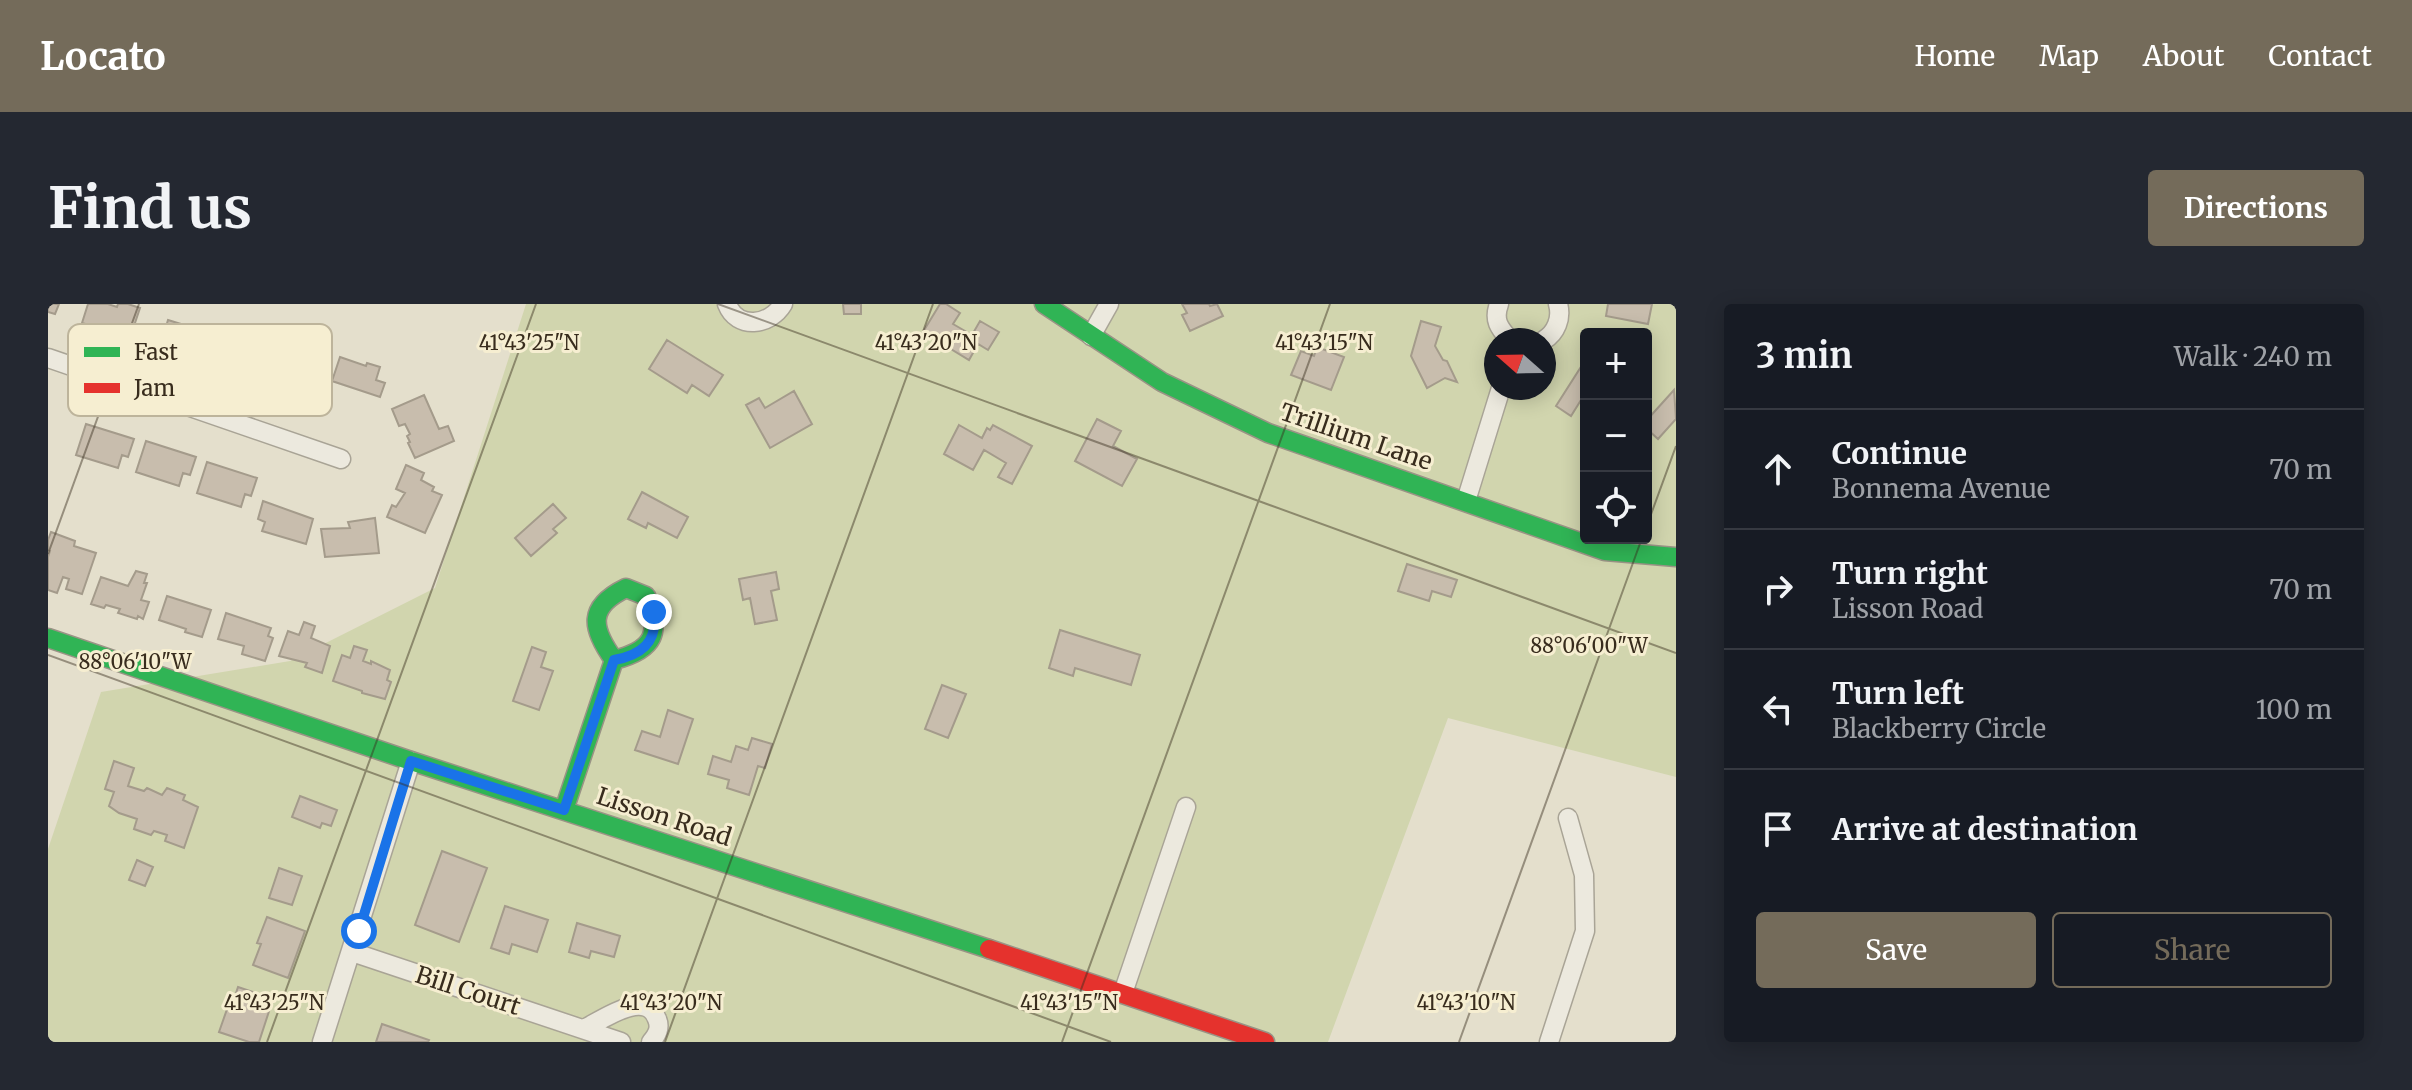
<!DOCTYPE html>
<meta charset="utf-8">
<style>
:root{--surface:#171b24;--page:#242831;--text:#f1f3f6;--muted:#9ea1a6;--line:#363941;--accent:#746b5a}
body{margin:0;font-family:Merriweather,serif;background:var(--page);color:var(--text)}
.controls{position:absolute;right:24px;top:24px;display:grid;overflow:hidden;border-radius:8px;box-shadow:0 4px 20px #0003}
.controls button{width:72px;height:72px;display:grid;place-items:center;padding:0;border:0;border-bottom:2px solid var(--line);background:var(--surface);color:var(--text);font:40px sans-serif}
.compass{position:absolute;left:1436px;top:24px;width:72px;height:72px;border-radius:50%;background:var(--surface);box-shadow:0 4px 20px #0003;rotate:290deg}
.stop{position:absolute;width:24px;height:24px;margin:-18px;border:6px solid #1a73e8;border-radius:50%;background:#fff}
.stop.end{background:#1a73e8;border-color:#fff;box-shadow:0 2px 8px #0008}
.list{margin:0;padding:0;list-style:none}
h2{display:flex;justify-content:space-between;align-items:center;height:104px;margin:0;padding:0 32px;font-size:34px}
h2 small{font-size:26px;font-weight:400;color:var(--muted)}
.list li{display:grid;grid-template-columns:52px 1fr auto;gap:24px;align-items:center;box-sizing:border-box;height:120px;padding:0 32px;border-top:2px solid var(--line)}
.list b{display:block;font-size:30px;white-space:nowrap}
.list p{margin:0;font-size:26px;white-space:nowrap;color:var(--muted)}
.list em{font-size:26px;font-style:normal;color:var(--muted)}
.actions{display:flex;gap:16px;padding:24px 32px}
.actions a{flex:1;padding:18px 0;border:2px solid var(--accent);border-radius:8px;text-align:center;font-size:28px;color:var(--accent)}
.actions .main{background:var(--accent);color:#fff}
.icon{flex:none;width:44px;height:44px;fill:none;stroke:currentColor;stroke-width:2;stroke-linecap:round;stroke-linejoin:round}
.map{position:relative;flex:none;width:1628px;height:738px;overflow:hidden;border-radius:8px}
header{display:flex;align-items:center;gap:48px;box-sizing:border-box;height:112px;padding:0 40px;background:var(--accent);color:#fff}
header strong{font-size:38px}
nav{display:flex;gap:44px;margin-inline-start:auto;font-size:28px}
.intro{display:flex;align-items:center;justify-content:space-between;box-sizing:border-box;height:192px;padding:0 48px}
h1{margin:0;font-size:56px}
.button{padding:20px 36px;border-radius:8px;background:var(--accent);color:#fff;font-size:28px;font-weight:700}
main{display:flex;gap:48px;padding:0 48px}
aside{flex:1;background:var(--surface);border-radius:8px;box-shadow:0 4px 20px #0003}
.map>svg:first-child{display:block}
.green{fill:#d1d5ae;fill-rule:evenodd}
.building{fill:#c8bdad;stroke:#a49b8b;stroke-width:2}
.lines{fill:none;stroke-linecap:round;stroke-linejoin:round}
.street-casing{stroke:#a9a496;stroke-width:21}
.fast-casing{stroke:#999385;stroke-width:21}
.jam-casing{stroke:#999385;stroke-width:21}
.street{stroke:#ece9de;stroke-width:18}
.fast{stroke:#30b455;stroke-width:18}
.jam{stroke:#e5322d;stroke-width:18}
.route{stroke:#1a73e8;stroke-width:10}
.ticks{fill:none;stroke:#382c1d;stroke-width:2;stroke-opacity:0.45}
.labels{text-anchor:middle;stroke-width:6;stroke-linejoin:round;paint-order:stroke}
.street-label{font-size:24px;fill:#382c1d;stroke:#f6eed1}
.key{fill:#f6eed1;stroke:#bdb49b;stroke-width:2}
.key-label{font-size:22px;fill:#382c1d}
.ticks-label{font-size:20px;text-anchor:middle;fill:#382c1d;stroke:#f6eed1;stroke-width:6;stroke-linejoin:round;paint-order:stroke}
</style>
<header>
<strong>Locato</strong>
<nav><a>Home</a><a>Map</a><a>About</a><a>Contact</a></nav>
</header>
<div class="intro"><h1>Find us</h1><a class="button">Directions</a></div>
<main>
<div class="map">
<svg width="1628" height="738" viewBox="0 0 1628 738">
<rect width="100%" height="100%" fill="#e4dfcc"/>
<path class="green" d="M478,0H1628V473L1400,414L1280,738H0V545L53,388L242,357L387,284ZM1538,30H1598V234H1538ZM1448,36H1496V84H1448Z"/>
<path class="building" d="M0,0H11L7,10L0,8Z
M40,0H60L69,3L70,0H80L92,4L82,34L34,19Z
M795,0H813V10H796Z
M892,0H898L912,9L905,20L924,31L932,17L951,28L940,46L930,40L921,56L875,28Z
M1134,0H1161L1162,2L1169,0L1175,12L1142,27L1134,11L1139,9Z
M1560,0H1604L1600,20L1558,12Z
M120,16L149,25L140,50L132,47L131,52L97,40L103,21L117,26Z
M1373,17L1393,23L1387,42L1395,56L1399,57L1409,78L1397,74L1379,84L1363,52Z
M619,36L675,71L661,92L644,81L639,89L601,65Z
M1269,43L1296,53L1283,86L1243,71L1253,47L1266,52Z
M292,53L318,62L319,59L332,63L328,76L337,79L332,93L284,77Z
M1538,55V88L1523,112L1508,102Z
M1626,86L1628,115L1610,135L1598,124V117Z
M746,87L764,120L722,144L698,101L711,94L717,104Z
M376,91L391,125L400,122L406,137L367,154L360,139L362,138L359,132L362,130L357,120L351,122L344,105Z
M1049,115L1073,127L1065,142L1089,155L1074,182L1027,157Z
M38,120L86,135L80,153L74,151L70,164L28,151Z
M911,121L934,134L939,124L942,126L945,121L984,142L964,180L950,173L958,159L936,146L925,166L896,150Z
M98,137L148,153L142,171L135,169L131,182L88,168Z
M159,158L209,174L203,192L197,190L193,203L149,189Z
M358,161L376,169L373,176L386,183L384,187L394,191L377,229L339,213L344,201L348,203L357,189L348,185Z
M594,188L640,213L629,234L600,219L598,224L580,215Z
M215,197L265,215L258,240L214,227L217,218L210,215Z
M505,200L518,214L505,225L509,229L483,252L467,234Z
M327,214L331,249L277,253L273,225L302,224L300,218Z
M3,228L27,237L26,242L48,249L34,290L18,285L21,275L15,273L9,289L0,286V253L2,247L0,246V236Z
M1359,260L1409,276L1403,293L1384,287L1381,297L1350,287Z
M88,267L99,270L96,279H99L93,296L101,298L95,315L90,312L89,315L70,309L72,305L58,301L56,304L43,300L53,273L80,282Z
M728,268L731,285L723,287L729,316L707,320L702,294L695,296L691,275Z
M119,292L163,306L154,333L137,328L138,325L111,316Z
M178,309L223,324L220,332L225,334L217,357L194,350L196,342L170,335Z
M256,318L267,322L263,334L282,342L274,369L257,363L259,359L231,352L240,327L251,331Z
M1012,326L1092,351L1083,381L1027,364L1025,372L1001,364Z
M306,342L319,346L315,357L323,360V357L342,366L339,376L343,378L337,395L314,389V387L285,377L294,351L302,354Z
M484,343L498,348L493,363L505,367L491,406L465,397Z
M894,381L918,390L900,434L877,425Z
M620,406L645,415L630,460L587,446L594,427L612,433Z
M704,434L724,440L717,464L710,462L701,491L679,484L681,476L660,470L665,452L683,458L688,442L700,446Z
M66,457L86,464L80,482L96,487L99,484L114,491L119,484L137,491L135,496L150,503L136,544L117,537L119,531L106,527L103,531L86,525L89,515L71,509L61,502L66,488L57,485Z
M252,492L289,506L283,522L274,519L272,524L244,513Z
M394,547L439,564L411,638L367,621Z
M89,556L105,563L97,582L81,576Z
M231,564L254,572L244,601L221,594Z
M457,602L500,616L489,648L464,640L461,650L443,644Z
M219,613L257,627L240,674L205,661L213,640L209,639Z
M529,619L572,632L566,653L543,647L541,654L521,648Z
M190,683L225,695L211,738H201L171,728L184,691L187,692Z
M334,720L381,736L380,738H328Z"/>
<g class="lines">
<g class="street-casing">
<path id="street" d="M679,0C689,26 722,22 735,0
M1451,0C1445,16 1451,24 1462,36
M1043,32L1061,0
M1496,36C1508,29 1514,14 1510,0
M0,54L293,155
M1418,197L1453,84
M304,648L573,738
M1075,689L1138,503
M536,725C554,716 598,684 609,715C613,724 609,731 603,738
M274,738L363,457
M1501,738L1537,627L1536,571L1520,514"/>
</g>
<g class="fast-casing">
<path id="fast" d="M996,0L1114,78L1220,129L1557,247L1628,253
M0,334L363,457L941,645
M516,506L566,356C543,324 539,303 578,284L598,292C614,329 606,346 566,356"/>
</g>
<g class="jam-casing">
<path id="jam" d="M941,645L1217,738"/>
</g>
<use href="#street" class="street"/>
<use href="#fast" class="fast"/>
<use href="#jam" class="jam"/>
</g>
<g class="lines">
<path class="route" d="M311,627L363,457L516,506L566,356C594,351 610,338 606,308"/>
</g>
<path class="ticks" d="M670,0L1628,349M1598,224L1628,142M0,250L91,0M0,351L1063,738M219,738L488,0M617,738L885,0M1014,738L1282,0M1411,738L1594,234"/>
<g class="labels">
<g class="street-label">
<text transform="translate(1308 133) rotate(19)" y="8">Trillium Lane</text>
<text transform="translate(616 513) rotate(18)" y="8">Lisson Road</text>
<text transform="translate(420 687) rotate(18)" y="8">Bill Court</text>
</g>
</g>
<rect x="20" y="20" width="264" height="92" rx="12" class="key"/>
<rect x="36" y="43" width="36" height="10" fill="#30b455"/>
<rect x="36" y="79" width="36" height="10" fill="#e5322d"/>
<g class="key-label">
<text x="86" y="56">Fast</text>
<text x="86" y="92">Jam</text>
</g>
<g class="ticks-label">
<text x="481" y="46">41°43'25"N</text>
<text x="878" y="46">41°43'20"N</text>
<text x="1276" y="46">41°43'15"N</text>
<text x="1541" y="349">88°06'00"W</text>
<text x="87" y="365">88°06'10"W</text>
<text x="226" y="706">41°43'25"N</text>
<text x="623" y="706">41°43'20"N</text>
<text x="1021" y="706">41°43'15"N</text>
<text x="1418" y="706">41°43'10"N</text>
</g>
</svg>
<div class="controls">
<button>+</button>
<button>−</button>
<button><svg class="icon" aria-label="locate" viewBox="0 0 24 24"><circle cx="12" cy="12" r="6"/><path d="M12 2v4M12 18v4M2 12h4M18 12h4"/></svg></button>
</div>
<svg class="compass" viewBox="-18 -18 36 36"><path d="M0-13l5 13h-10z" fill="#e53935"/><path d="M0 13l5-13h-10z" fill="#9ea1a6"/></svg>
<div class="stop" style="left:311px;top:627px"></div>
<div class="stop end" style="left:606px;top:308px"></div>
</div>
<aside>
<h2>3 min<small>Walk · 240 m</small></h2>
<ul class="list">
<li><svg class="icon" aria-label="ahead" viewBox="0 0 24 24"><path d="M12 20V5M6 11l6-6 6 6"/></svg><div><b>Continue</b><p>Bonnema Avenue</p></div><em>70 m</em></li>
<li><svg class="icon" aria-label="right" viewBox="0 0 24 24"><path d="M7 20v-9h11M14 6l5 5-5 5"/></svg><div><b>Turn right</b><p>Lisson Road</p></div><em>70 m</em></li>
<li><svg class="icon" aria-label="left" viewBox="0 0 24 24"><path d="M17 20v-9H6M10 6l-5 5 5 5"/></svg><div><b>Turn left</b><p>Blackberry Circle</p></div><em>100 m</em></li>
<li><svg class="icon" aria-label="arrive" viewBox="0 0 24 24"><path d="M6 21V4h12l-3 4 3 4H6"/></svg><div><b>Arrive at destination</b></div></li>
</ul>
<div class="actions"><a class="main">Save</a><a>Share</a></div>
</aside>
</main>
